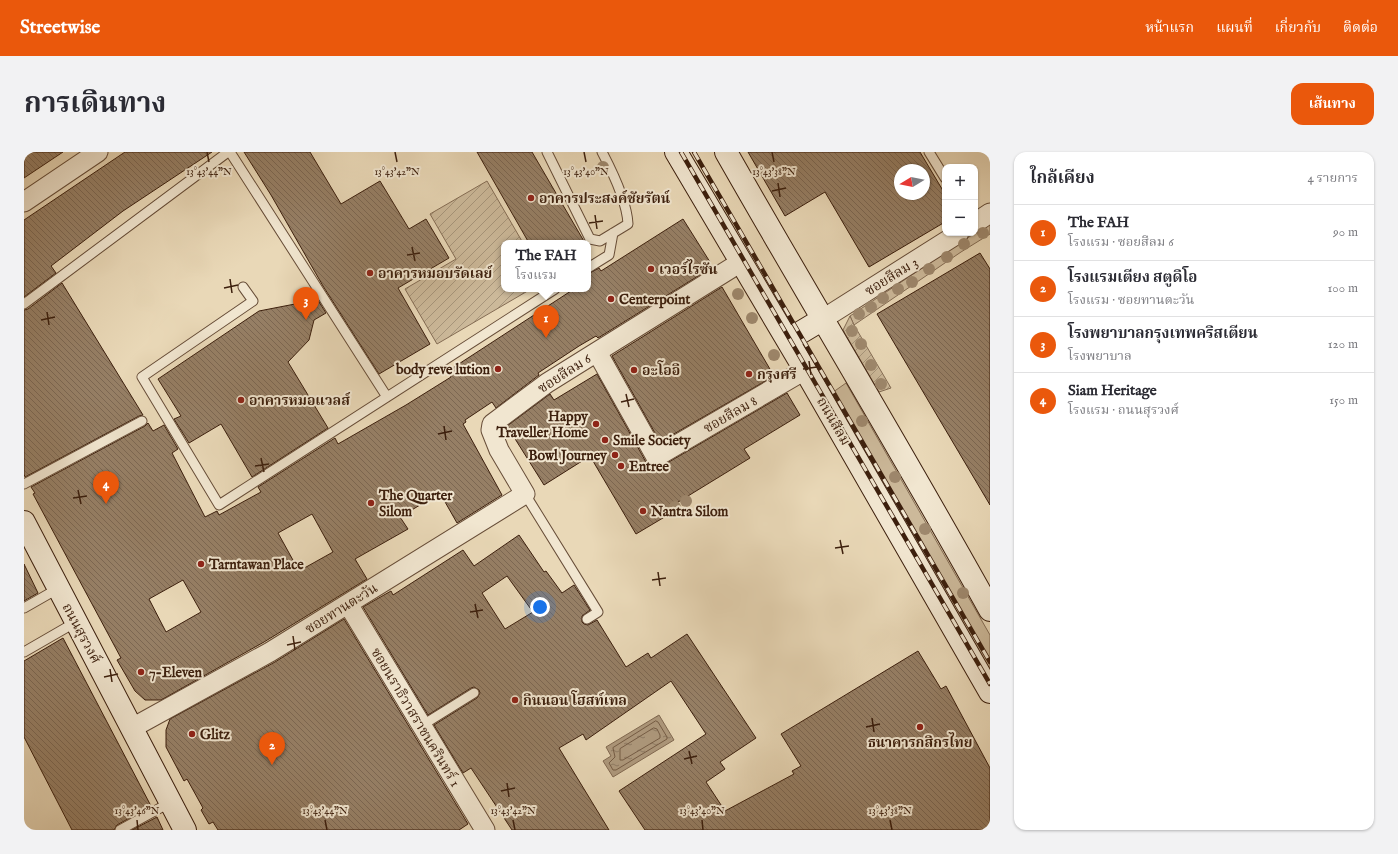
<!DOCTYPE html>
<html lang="th">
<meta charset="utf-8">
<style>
:root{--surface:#fff;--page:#f2f2f3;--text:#2b2b33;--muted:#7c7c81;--line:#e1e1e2;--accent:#ea580c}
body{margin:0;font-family:"IM FELL English","Noto Serif Thai",serif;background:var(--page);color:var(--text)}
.controls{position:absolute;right:12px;top:12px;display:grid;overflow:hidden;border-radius:8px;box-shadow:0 1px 3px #0004}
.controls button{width:36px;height:36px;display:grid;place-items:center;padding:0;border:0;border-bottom:1px solid var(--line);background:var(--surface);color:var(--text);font:20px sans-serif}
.compass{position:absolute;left:870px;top:12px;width:36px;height:36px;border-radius:50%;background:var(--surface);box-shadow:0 1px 3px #0004;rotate:260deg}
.you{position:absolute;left:516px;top:455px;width:14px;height:14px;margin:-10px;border:3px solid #fff;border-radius:50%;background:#1a73e8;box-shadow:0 0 0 6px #1a73e833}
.badge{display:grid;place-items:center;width:26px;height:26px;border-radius:50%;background:var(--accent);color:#fff;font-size:13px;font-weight:700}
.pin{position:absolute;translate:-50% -33px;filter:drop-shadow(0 1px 2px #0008)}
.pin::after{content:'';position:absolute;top:21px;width:14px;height:12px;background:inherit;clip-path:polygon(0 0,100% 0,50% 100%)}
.popup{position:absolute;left:477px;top:88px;width:90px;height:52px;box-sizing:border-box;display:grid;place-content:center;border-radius:8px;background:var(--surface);filter:drop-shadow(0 1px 3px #0005);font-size:13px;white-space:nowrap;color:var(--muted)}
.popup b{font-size:15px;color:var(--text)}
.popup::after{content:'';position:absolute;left:50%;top:100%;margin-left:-8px;border:8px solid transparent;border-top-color:var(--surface)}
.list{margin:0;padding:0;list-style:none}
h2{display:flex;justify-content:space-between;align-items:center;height:52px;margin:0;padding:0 16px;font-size:17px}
h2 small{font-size:13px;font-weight:400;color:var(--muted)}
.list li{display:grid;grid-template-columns:26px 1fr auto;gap:12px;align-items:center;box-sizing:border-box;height:56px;padding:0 16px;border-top:1px solid var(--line)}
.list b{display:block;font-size:15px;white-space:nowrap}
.list p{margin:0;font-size:13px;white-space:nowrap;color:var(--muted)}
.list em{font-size:13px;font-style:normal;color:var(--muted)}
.map{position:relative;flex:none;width:966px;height:678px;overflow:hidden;border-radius:12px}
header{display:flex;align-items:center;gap:24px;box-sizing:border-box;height:56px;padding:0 20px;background:var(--accent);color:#fff}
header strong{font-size:19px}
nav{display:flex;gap:22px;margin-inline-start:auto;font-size:14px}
.intro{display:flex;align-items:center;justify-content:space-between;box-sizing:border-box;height:96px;padding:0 24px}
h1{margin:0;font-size:28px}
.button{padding:10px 18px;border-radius:12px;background:var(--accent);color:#fff;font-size:14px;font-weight:700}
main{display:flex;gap:24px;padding:0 24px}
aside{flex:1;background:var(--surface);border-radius:12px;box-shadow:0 1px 3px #0004}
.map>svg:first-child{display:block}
.grass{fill:#ccb99a;stroke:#846c54}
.garden{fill:url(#garden-furrows);stroke:#846c54}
.water{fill:url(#water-ripples);stroke:#806850}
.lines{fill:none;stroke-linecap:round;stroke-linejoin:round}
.shore{stroke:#755c45;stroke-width:1}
.building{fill:url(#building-back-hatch);stroke:#3c1f0d;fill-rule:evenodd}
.service-casing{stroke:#674d38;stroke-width:11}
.minor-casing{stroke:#674d38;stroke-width:21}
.secondary-casing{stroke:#3c1f0d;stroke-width:24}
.service{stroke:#f1e6d0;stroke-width:9}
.minor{stroke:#f1e6d0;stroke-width:19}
.secondary{stroke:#f1e6d0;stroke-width:22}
.rail-casing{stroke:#3c1f0d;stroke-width:4.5}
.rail{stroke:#f1e6d0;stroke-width:3;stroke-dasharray:9;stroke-linecap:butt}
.tree{fill:#9e886d}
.ticks{fill:none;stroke:#3c1f0d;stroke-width:1.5}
.poi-dot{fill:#8f2418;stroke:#f1e6d0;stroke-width:1.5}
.labels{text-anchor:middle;stroke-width:4;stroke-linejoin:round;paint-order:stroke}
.poi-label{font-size:14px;font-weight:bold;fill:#3c1f0d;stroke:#f1e6d0;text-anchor:start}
.street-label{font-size:14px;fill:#3c1f0d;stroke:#f1e6d0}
.ticks-label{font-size:10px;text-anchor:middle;fill:#3c1f0d;stroke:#f1e6d0;stroke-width:4;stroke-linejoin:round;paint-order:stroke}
</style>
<header>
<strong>Streetwise</strong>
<nav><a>หน้าแรก</a><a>แผนที่</a><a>เกี่ยวกับ</a><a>ติดต่อ</a></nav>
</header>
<div class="intro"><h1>การเดินทาง</h1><a class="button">เส้นทาง</a></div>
<main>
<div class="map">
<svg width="966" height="678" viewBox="0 0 966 678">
<defs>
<pattern id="garden-furrows" width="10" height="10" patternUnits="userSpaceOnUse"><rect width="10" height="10" fill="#ccb99a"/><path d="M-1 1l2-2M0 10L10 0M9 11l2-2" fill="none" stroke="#a7967c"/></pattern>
<pattern id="water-ripples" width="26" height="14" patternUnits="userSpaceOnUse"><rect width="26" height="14" fill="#ae997d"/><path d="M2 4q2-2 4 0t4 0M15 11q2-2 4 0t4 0" fill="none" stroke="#8f7c65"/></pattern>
<pattern id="building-back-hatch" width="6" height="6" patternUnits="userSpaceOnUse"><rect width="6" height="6" fill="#967f65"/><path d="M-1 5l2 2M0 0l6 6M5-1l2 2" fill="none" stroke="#7c6752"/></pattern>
</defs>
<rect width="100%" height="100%" fill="#e9d8b7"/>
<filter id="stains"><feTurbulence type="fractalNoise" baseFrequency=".005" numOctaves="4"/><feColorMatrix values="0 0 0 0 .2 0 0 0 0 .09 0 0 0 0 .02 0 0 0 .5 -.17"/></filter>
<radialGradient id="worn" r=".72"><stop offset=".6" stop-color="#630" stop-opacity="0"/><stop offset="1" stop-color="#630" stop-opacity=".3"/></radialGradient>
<path class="grass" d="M966,71V82L937,100L830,173L826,164Z
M822,231L966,483V526L805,243Z"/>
<path class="garden" d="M463,29L499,91H480V137H507L413,192L381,137L432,107L406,62Z
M826,164L830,173L867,236L855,240L819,178Z"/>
<path class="water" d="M635,563L650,588L589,625L579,609L587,604L582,595Z"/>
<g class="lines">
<path class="shore" d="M632,569L634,570L643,585V587L592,618H589L585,611L591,605L589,596Z
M630,576L633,577L636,583V586L599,608H596V597Z"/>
</g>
<path class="building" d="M0,0H39L0,26Z
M101,0H188L99,59L27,114L32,121L0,145V68Z
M220,0H286L317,52L356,29L385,77L402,67L425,106L374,136L406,192L355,222L299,134L247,43Z
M453,0H508L561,91H505Z
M724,0H896L921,42V70L845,115L801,40L761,64ZM876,18H900V42H876Z
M659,67L686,110L684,111L687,116L574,186L572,184L555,194L514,221L515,223L472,256L468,250L441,268L442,270L439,272L478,343L433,371L416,341L376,365L384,377L331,407L343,427L240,490L137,548H121L111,539L93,508L97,506L9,342L11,341L7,335L121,274L124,271L129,279L140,273L154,297L148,301L181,365L193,359L195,363L237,340L234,335L311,286L314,292L382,253L427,225L424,219L550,137H564V122L575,116L577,119ZM288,362L309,400L275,419L254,381ZM159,428L177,460L142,480L125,447Z
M956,101L966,117V353L853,162Z
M38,131L119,263L115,264L1,325L0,322V158L4,157Z
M698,135L750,224L636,290L588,204Z
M290,142L302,161L290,168L285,188L264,210L304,276L228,325L197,272L165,291L150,267L157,264L134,227L235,159L271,152L282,148Z
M573,222L622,310L626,314L632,316L638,314L763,241L776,263L720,297L726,306L646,355L649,360L612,382L566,304L520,333L483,274L526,242L530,248Z
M495,383L520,420L522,419L538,441L550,433L566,458L558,464V470L560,472L564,473L573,468L602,515L624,501L627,506L663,482L732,586L696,610L701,617L682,630L701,659L770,622L768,619L777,614L757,582L894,499L917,537L922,534L966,616V678H621L595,639L682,582L647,529L562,588L559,582L535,596L585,678H488L447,616L439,621L410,573L453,546L456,541L455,538L450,535L447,536L404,563L339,455L367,439L369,443L439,398L450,414ZM483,424L509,460L481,477L458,441Z
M0,412L14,441L0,449Z
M320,467L444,672L435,678H194L189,670L185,672L177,658L179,656L163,627L160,629L142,595V578L146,567L251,510Z
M39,486L127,654L93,673L90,678H48L0,585V509Z
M133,665L139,678H108Z"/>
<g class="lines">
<g class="service-casing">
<path id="service" d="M206,0L363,245
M523,0L566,87L576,89L604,72C603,50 588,19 578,0
M905,0L921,26
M564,116L585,103L589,81
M219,135L229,149L118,225L195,353L531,137
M0,152L204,0
M0,332L118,269
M501,342L574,460L563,467
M0,456L35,436
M0,500L52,470
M397,574L450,541
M96,678L147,650"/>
</g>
<g class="minor-casing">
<path id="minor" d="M0,50L74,0
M951,71L966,61
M799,167L935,81
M573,200L632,305L781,218
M324,452L461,678
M108,576L246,500L501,342L475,298L467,278L468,272L523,231L717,110"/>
</g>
<g class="secondary-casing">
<path id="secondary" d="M652,0L781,218L966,540
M702,0C789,153 881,304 966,458
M764,188L799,167
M0,370L161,678"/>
</g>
<use href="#service" class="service"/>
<use href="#minor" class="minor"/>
<use href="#secondary" class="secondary"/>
<g class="rail-casing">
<path id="rail" d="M657,0L966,532
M670,0L966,510"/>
</g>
<use href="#rail" class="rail"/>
</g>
<g class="tree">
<circle cx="579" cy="15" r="6"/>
<circle cx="959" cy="81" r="6"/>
<circle cx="940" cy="92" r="6"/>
<circle cx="923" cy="105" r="6"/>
<circle cx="905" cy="117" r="6"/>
<circle cx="888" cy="130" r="6"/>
<circle cx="874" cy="137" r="6"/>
<circle cx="714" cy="142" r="6"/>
<circle cx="859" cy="146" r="6"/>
<circle cx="847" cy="155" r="6"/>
<circle cx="835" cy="162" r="6"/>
<circle cx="728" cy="166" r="6"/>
<circle cx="828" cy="179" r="6"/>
<circle cx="837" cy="192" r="6"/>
<circle cx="750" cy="203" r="6"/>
<circle cx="847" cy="213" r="6"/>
<circle cx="857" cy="232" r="6"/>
<circle cx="838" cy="269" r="6"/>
<circle cx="871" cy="325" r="6"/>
<circle cx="662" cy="349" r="6"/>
<circle cx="651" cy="355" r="6"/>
<circle cx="901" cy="377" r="6"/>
<circle cx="939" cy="441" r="6"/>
</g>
<path class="ticks" d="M183,0L185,10M371,0L373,10M560,0L562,10M748,0L750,10M754,31L756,45M748,39L762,36M571,63L573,77M565,71L579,69M388,95L391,109M383,103L396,101M206,127L208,141M200,136L214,133M23,160L25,173M17,168L31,165M785,209L787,223M779,217L793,215M602,242L605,255M597,250L610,247M420,274L422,288M414,282L428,279M237,306L240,320M231,314L245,312M54,338L57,352M49,346L63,344M816,388L819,402M811,396L825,394M634,420L636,434M628,428L642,426M451,452L454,466M446,460L459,458M269,484L271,498M263,493L277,490M86,517L88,530M80,525L94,522M848,566L850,580M842,575L856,572M665,599L668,612M660,607L673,604M483,631L485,645M477,639L491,636M113,668L114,678M301,668L303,678M489,668L491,678M678,668L679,678M866,668L868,678"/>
<g class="poi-dot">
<circle cx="507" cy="46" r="4"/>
<circle cx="627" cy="117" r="4"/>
<circle cx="346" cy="121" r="4"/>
<circle cx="587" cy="147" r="4"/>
<circle cx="474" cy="217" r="4"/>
<circle cx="610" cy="218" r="4"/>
<circle cx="725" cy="222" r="4"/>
<circle cx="217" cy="248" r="4"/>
<circle cx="572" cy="272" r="4"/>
<circle cx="581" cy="288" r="4"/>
<circle cx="591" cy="303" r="4"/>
<circle cx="597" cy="314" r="4"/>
<circle cx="347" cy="351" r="4"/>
<circle cx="619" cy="359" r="4"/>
<circle cx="177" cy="412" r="4"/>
<circle cx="117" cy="520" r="4"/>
<circle cx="491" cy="548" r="4"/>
<circle cx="896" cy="575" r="4"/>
<circle cx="168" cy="582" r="4"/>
</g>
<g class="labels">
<g class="poi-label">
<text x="515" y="51">อาคารประสงค์ชัยรัตน์</text>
<text x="635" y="122">เวอร์ไรซัน</text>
<text x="354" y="126">อาคารหมอบรัดเลย์</text>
<text x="595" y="152">Centerpoint</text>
<text x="466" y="222" text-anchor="end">body reve lution</text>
<text x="618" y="223">อะโออิ</text>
<text x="733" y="227">กรุงศรี</text>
<text x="225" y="253">อาคารหมอแวลส์</text>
<text x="564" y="269" text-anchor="end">Happy<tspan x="564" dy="16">Traveller Home</tspan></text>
<text x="589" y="293">Smile Society</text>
<text x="583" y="308" text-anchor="end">Bowl Journey</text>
<text x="605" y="319">Entree</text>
<text x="355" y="348">The Quarter<tspan x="355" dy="16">Silom</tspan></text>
<text x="627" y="364">Nantra Silom</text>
<text x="185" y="417">Tarntawan Place</text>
<text x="125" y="525">7-Eleven</text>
<text x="499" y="553">กินนอน โฮสท์เทล</text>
<text x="176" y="587">Glitz</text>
<text x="896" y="595" text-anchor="middle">ธนาคารกสิกรไทย</text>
</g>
<g class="street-label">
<text transform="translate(867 124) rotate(-32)" y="5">ซอยสีลม 3</text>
<text transform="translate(540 221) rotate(-33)" y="5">ซอยสีลม 6</text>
<text transform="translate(706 262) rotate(-30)" y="5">ซอยสีลม 8</text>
<text transform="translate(810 269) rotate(60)" y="5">ถนนสีลม</text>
<text transform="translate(317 456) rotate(-32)" y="5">ซอยทานตะวัน</text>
<text transform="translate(58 481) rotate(62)" y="5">ถนนสุรวงศ์</text>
<text transform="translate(392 565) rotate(59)" y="5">ซอยนราธิวาสราชนครินทร์ 1</text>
</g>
</g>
<g class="ticks-label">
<text x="185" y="23">13°43'44"N</text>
<text x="373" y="23">13°43'42"N</text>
<text x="562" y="23">13°43'40"N</text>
<text x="750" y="23">13°43'38"N</text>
<text x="113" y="662">13°43'46"N</text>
<text x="301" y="662">13°43'44"N</text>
<text x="489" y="662">13°43'42"N</text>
<text x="678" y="662">13°43'40"N</text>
<text x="866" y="662">13°43'38"N</text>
</g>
<rect width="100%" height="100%" filter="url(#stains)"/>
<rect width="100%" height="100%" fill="url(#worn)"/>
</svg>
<div class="controls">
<button>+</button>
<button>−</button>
</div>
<svg class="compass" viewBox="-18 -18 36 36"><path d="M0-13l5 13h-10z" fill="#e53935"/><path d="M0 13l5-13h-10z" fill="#7c7c81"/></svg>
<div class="you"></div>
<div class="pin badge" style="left:522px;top:186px">1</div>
<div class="popup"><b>The FAH</b>โรงแรม</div>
<div class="pin badge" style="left:248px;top:613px">2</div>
<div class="pin badge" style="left:282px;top:168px">3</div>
<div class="pin badge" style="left:82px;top:352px">4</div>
</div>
<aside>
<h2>ใกล้เคียง<small>4 รายการ</small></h2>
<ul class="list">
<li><span class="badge">1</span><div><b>The FAH</b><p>โรงแรม · ซอยสีลม 6</p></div><em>90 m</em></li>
<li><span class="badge">2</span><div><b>โรงแรมเตียง สตูดิโอ</b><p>โรงแรม · ซอยทานตะวัน</p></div><em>100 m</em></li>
<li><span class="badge">3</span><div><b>โรงพยาบาลกรุงเทพคริสเตียน</b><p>โรงพยาบาล</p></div><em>120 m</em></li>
<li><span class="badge">4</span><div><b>Siam Heritage</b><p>โรงแรม · ถนนสุรวงศ์</p></div><em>150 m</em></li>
</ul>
</aside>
</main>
